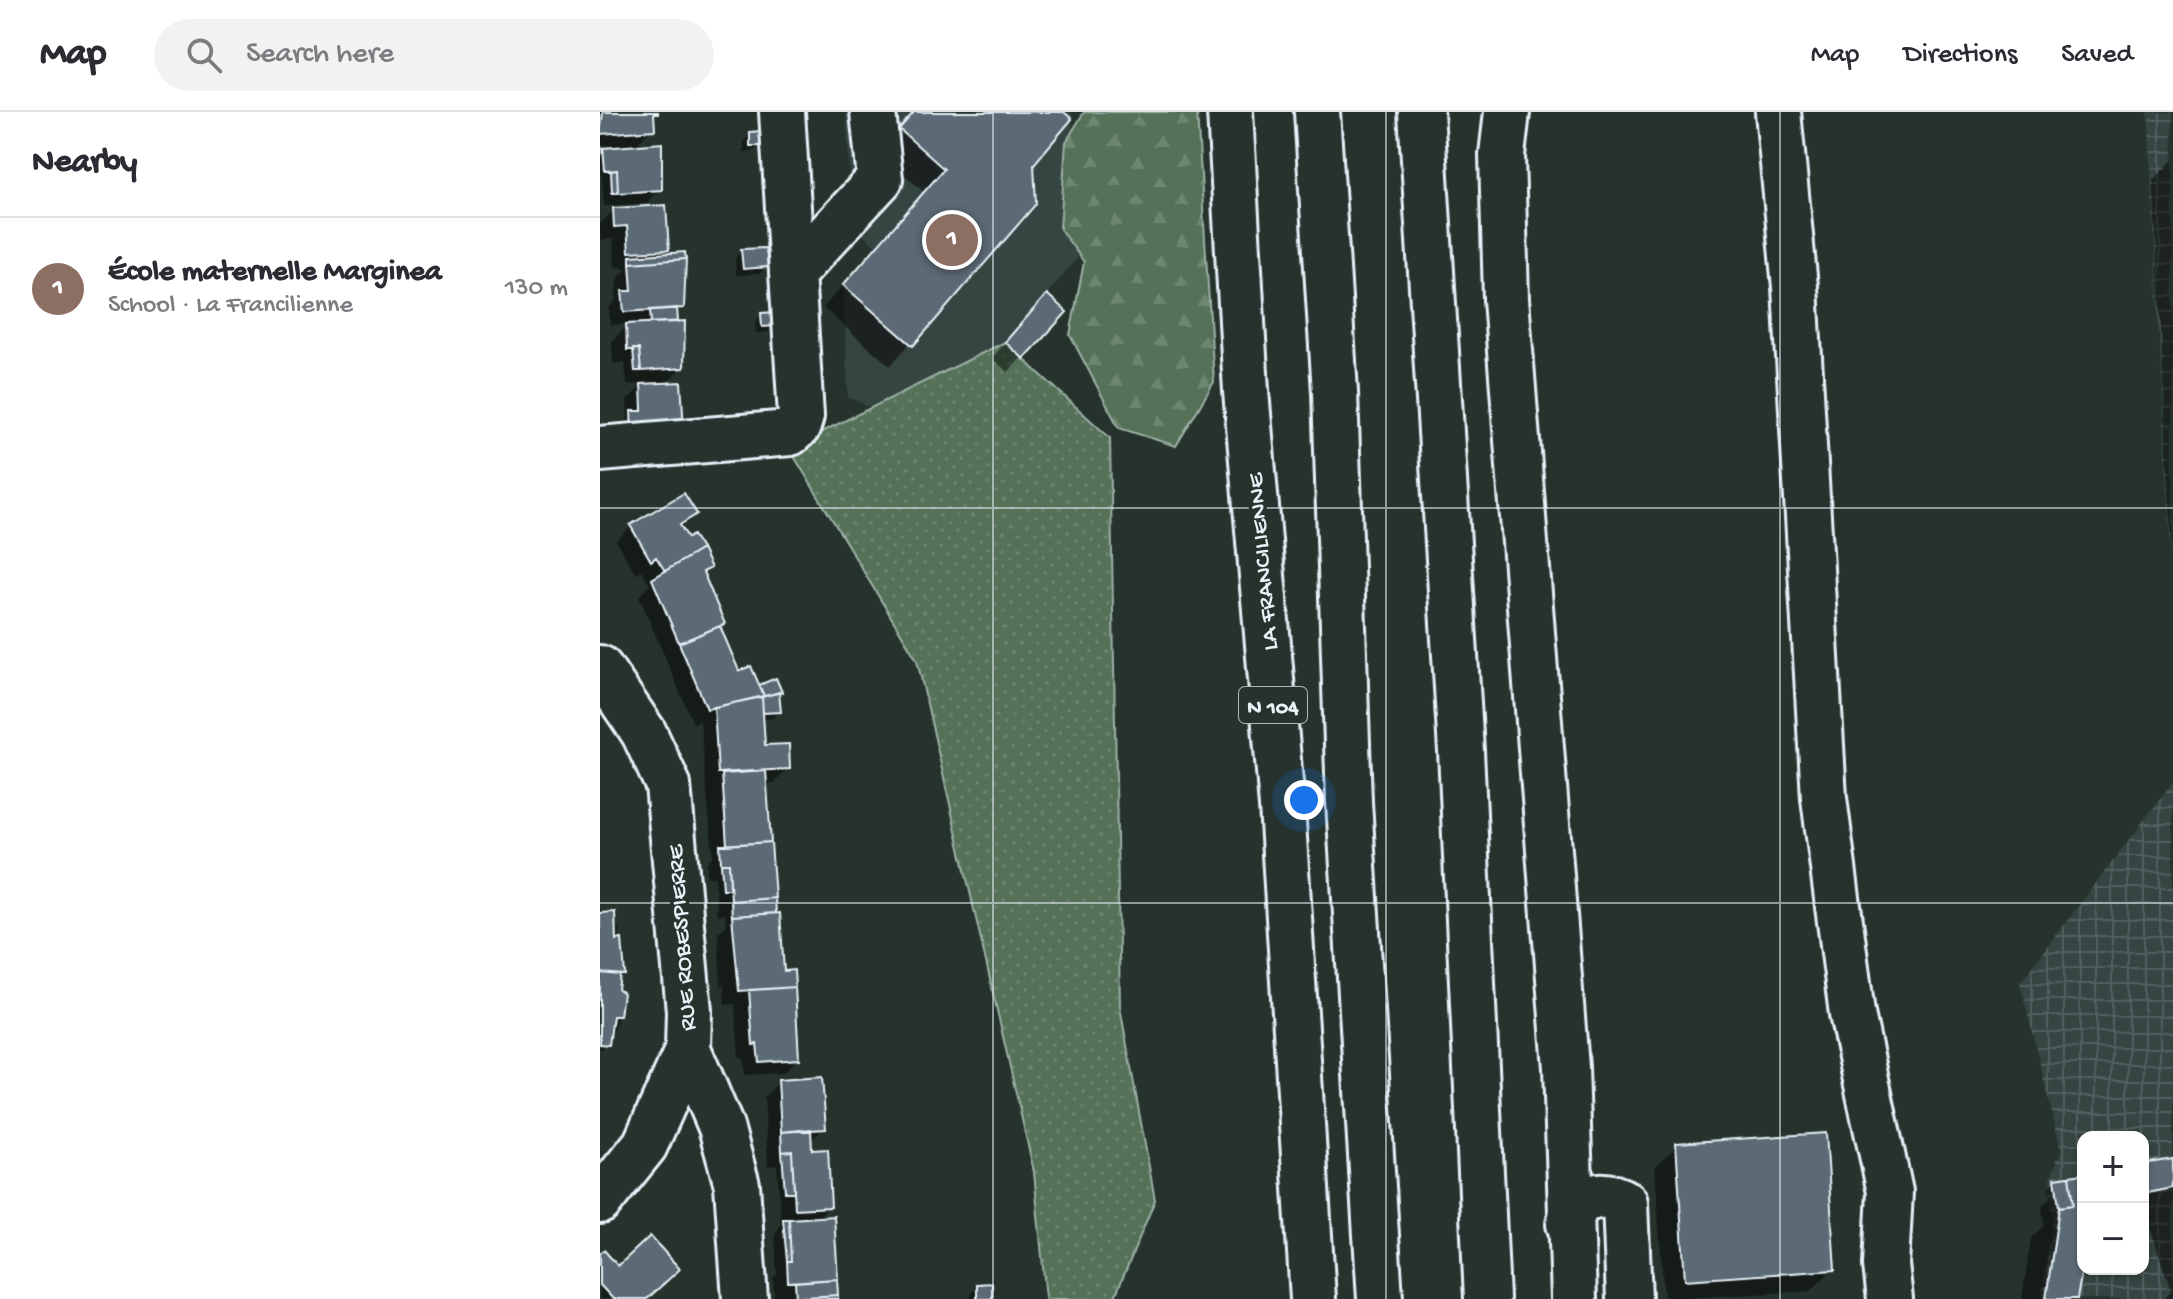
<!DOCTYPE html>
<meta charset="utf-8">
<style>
:root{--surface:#fff;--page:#f2f2f3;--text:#2b2b33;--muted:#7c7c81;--line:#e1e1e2;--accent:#8a764a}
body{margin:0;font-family:"Gochi Hand",sans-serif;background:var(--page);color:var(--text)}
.controls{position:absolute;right:24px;bottom:24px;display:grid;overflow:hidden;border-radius:16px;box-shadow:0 2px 6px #0004}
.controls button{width:72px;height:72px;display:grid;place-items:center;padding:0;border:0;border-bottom:2px solid var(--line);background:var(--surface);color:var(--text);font:40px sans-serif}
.you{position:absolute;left:704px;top:688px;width:28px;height:28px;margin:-20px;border:6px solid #fff;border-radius:50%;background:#1a73e8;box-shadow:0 0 0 12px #1a73e833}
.badge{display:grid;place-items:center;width:52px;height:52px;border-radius:50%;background:var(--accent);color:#fff;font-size:26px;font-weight:700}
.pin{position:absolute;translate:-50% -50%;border:4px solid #fff;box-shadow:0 2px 8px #0006}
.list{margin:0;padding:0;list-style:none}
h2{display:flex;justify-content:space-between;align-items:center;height:104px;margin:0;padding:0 32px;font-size:34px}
h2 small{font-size:26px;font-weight:400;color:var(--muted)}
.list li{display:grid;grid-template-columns:52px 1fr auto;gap:24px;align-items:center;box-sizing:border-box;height:144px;padding:0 32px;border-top:2px solid var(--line)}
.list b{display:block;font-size:30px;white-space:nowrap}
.list p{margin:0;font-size:26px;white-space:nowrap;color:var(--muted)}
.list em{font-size:26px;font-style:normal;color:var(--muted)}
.icon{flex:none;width:44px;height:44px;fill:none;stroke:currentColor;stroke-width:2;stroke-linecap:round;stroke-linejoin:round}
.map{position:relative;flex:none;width:1573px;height:1187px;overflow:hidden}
header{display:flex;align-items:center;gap:48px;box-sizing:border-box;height:112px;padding:0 40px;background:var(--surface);border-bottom:2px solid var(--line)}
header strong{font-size:38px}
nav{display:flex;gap:44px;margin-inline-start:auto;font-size:28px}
.search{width:560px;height:72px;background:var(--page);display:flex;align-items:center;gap:20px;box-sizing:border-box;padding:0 28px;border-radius:44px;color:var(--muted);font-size:30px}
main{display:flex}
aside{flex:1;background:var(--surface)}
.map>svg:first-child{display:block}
.built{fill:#364442}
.industrial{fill:url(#industrial-grid);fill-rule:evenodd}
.grass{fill:url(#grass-dots);stroke:#9eb1a8;stroke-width:2}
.forest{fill:url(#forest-firs);stroke:#9eb1a8;stroke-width:2}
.shadow{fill:#0007}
.building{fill:#5b6b74;stroke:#e8f1f8;stroke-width:2}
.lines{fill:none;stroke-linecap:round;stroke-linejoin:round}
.minor-casing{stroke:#e8f1f8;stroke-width:50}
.highway-casing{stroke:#e8f1f8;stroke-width:50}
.minor{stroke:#26332d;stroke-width:44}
.highway{stroke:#26332d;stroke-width:44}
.grid{fill:none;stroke:#e8f1f8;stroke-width:2;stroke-opacity:0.55}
.labels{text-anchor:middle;stroke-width:7;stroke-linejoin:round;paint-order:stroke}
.shield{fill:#26332d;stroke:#aeb8bb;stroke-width:2}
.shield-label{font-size:22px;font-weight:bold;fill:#e8f1f8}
.street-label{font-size:24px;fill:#e8f1f8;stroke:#26332d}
</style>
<header>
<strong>Map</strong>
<div class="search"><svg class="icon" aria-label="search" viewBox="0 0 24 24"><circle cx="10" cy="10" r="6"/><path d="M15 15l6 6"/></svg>Search here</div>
<nav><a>Map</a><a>Directions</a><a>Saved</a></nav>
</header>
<main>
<aside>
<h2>Nearby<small></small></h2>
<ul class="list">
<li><span class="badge" style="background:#8d6e63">1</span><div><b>École maternelle Marginea</b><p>School · La Francilienne</p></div><em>130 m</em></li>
</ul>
</aside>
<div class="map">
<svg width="1573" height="1187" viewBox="0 0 1573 1187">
<defs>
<pattern id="industrial-grid" width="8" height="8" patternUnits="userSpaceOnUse" patternTransform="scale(2)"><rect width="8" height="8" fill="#364442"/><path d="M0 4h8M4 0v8" fill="none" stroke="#535f5e"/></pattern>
<pattern id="grass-dots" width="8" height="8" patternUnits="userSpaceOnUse" patternTransform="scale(2)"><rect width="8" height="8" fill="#547158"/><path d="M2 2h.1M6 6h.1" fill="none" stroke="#6d8671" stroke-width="1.8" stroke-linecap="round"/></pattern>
<pattern id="forest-firs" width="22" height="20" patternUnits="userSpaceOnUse" patternTransform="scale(2)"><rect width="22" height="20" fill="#547158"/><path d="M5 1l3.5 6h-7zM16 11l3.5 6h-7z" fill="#6d8671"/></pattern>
</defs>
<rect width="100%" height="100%" fill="#26332d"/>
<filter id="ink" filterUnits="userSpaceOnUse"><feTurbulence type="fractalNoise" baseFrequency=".0125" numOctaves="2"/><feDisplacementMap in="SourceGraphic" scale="16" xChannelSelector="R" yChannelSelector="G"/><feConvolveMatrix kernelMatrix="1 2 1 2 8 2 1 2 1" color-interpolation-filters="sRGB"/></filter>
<g filter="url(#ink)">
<path class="built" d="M246,0H472L481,142L447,182L467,200L424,247L405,230L269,295L248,285L243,173L276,134L229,94L250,70Z"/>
<path class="industrial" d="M1548,0H1573V476Z
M1573,670V1187H1441L1452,1106L1450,1067L1461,1038L1420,871ZM1483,1025H1543V1157H1483Z"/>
<path class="grass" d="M405,230L510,326L520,895L555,1088L514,1187H446L434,1060L317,548L189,336Z"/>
<path class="forest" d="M484,0H597L614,270L576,334L519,316L470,223L484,150L460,117L466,30Z"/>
<path class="shadow" d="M0,0H56L52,5V17L34,35L60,77L46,91L4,94L0,42L9,33L0,34Z
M315,0H461L432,51L434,92L290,254L223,196L324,80L279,40Z
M151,22L159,33L152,40H144V29Z
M1573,48V456L1553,68Z
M14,98L67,137L61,143L82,195L76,201L82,255L65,273L82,316H18L28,306L27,288L44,272L27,273L25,250L13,252L12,229L29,212L10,213L9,196L16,188L17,168L27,157L15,154L13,127L0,128V112Z
M142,139L166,155L159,162L136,163L135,146Z
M433,199L464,200L408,260L392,246Z
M162,203L175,213L168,220L156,221L155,210Z
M83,384L95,402L80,417L87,429L92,426L109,456L102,463L138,562L158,576L177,582L179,600L172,606L162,607L163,635L188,657L174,671L165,672L174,800L171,803L197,946L183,961L145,963L143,946H139L135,892L125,893L124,873L121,874L118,821L126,813L125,802L117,803L115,765H107V750L113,744L100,609L93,611L39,484L50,473L41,458L36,462L16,429L31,415Z
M0,803L14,816H19L23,863L18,868V903L13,921L0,939Z
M179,970L224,1016L210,1030L211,1040L229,1094L216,1107L232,1106L236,1187L174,1184L173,1166L177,1162L175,1123L181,1112L177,1053L168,1054L164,985Z
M1077,1033L1233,1157L1211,1179L1064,1187L1055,1055Z
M1573,1049V1187H1563L1571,1179L1546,1103H1543V1054Z
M1483,1064V1142L1475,1187H1422L1431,1126L1444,1113L1442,1094L1451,1085L1449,1075L1456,1068Z
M0,1144L45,1187H0Z
M378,1174L390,1187H371V1181Z"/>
<path class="building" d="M3,0H58V2H54L55,18L0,22Z
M314,0H464L472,7L434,52L436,92L313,234L243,173L344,57L299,17Z
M161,19V34H150V20Z
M62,31V78L18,81L17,58L5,59L3,36Z
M17,58L18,81H12L11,59Z
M66,93L69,138L29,140L27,114L14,115L13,96Z
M166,136L168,155L143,157L141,137Z
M85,140L86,147L30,151V144Z
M86,147L84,196L24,200L22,179H32L30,151Z
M447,182L467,200L424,247L405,230Z
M77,196L78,210L51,211L50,198Z
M176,200L177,214L162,215L161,201Z
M85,209L84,256L41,259L39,237L27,238L26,212Z
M33,237H39L41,259H35Z
M81,270L84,317L32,320L31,299H42L41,272Z
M84,381L97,402L80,413L88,426L93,423L102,437L65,459L56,445L51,449L30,413Z
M102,437L111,456L103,460L125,512L79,531L52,467Z
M120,514L139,559L151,554L164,584L107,597L79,531Z
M176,566L182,580L164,584L159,573Z
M179,580L181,600L163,601L162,585Z
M162,585L165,633L189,632L190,657L118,661L114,595Z
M166,659L171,730L127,733L122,662Z
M171,730L175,786L131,789L129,751H121L120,733Z
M121,751H129L130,777H123Z
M175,786L176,801L132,804L131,789Z
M15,800L16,828L22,827L25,863L0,861V801Z
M180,801L184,859L194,858L195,875L139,879L132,804Z
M0,861L20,863L18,877L23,881L20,904H13L9,933L0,932Z
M195,875L199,947L159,950L157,932L153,933L149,878Z
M222,965L226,1017L181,1020L178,968Z
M211,1017L212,1038L228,1037L231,1095L195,1097L192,1039L182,1040L181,1020Z
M1226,1021L1235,1158L1085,1168L1076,1031Z
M192,1039L194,1080H185L182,1040Z
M1573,1047V1076L1543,1082V1052Z
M1483,1062V1153L1477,1187H1446L1459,1095L1473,1093L1469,1064Z
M1469,1064L1473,1093L1459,1095L1455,1066Z
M234,1104L238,1167L188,1170L187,1149H191L189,1107Z
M183,1107H189L191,1149H187Z
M50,1124L80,1157L47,1187H13L0,1173V1141L4,1138L18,1154Z
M237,1167L238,1183L196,1186L195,1170Z
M392,1171V1187H377V1172Z
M238,1183V1187H190V1186Z"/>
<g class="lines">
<g class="minor-casing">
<path id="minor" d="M907,0L902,43L906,187L966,956L974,1187
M1178,0L1195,175L1224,686L1252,902L1290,1080L1286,1153L1290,1187
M192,162L280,67L273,0
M0,337L190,321L198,314L201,304L182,0
M0,556L44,621L68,673L89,899L88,937L45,1033L0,1089
M88,937L121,1015L137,1073L145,1187
M969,1112L978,1090C997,1083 1006,1080 1025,1091L1029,1187"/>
</g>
<g class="highway-casing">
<path id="highway" d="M630,0L646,279L682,694L713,1187
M717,0L735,280L749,690L780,1187
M821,0L861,639L887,1187"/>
</g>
<use href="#minor" class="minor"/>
<use href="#highway" class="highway"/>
</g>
</g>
<path class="grid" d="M393,0V1187M786,0V1187M1180,0V1187M0,396H1573M0,791H1573"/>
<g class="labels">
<rect class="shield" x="639" y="575" width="68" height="36" rx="6"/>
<g class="shield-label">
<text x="673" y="601">N 104</text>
</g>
<g class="street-label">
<text transform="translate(661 450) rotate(-95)" y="8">LA FRANCILIENNE</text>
<text transform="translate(80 826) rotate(-94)" y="8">RUE ROBESPIERRE</text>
</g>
</g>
</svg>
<div class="controls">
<button>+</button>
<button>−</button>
</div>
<div class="you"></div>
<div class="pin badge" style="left:352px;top:128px;background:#8d6e63">1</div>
</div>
</main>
